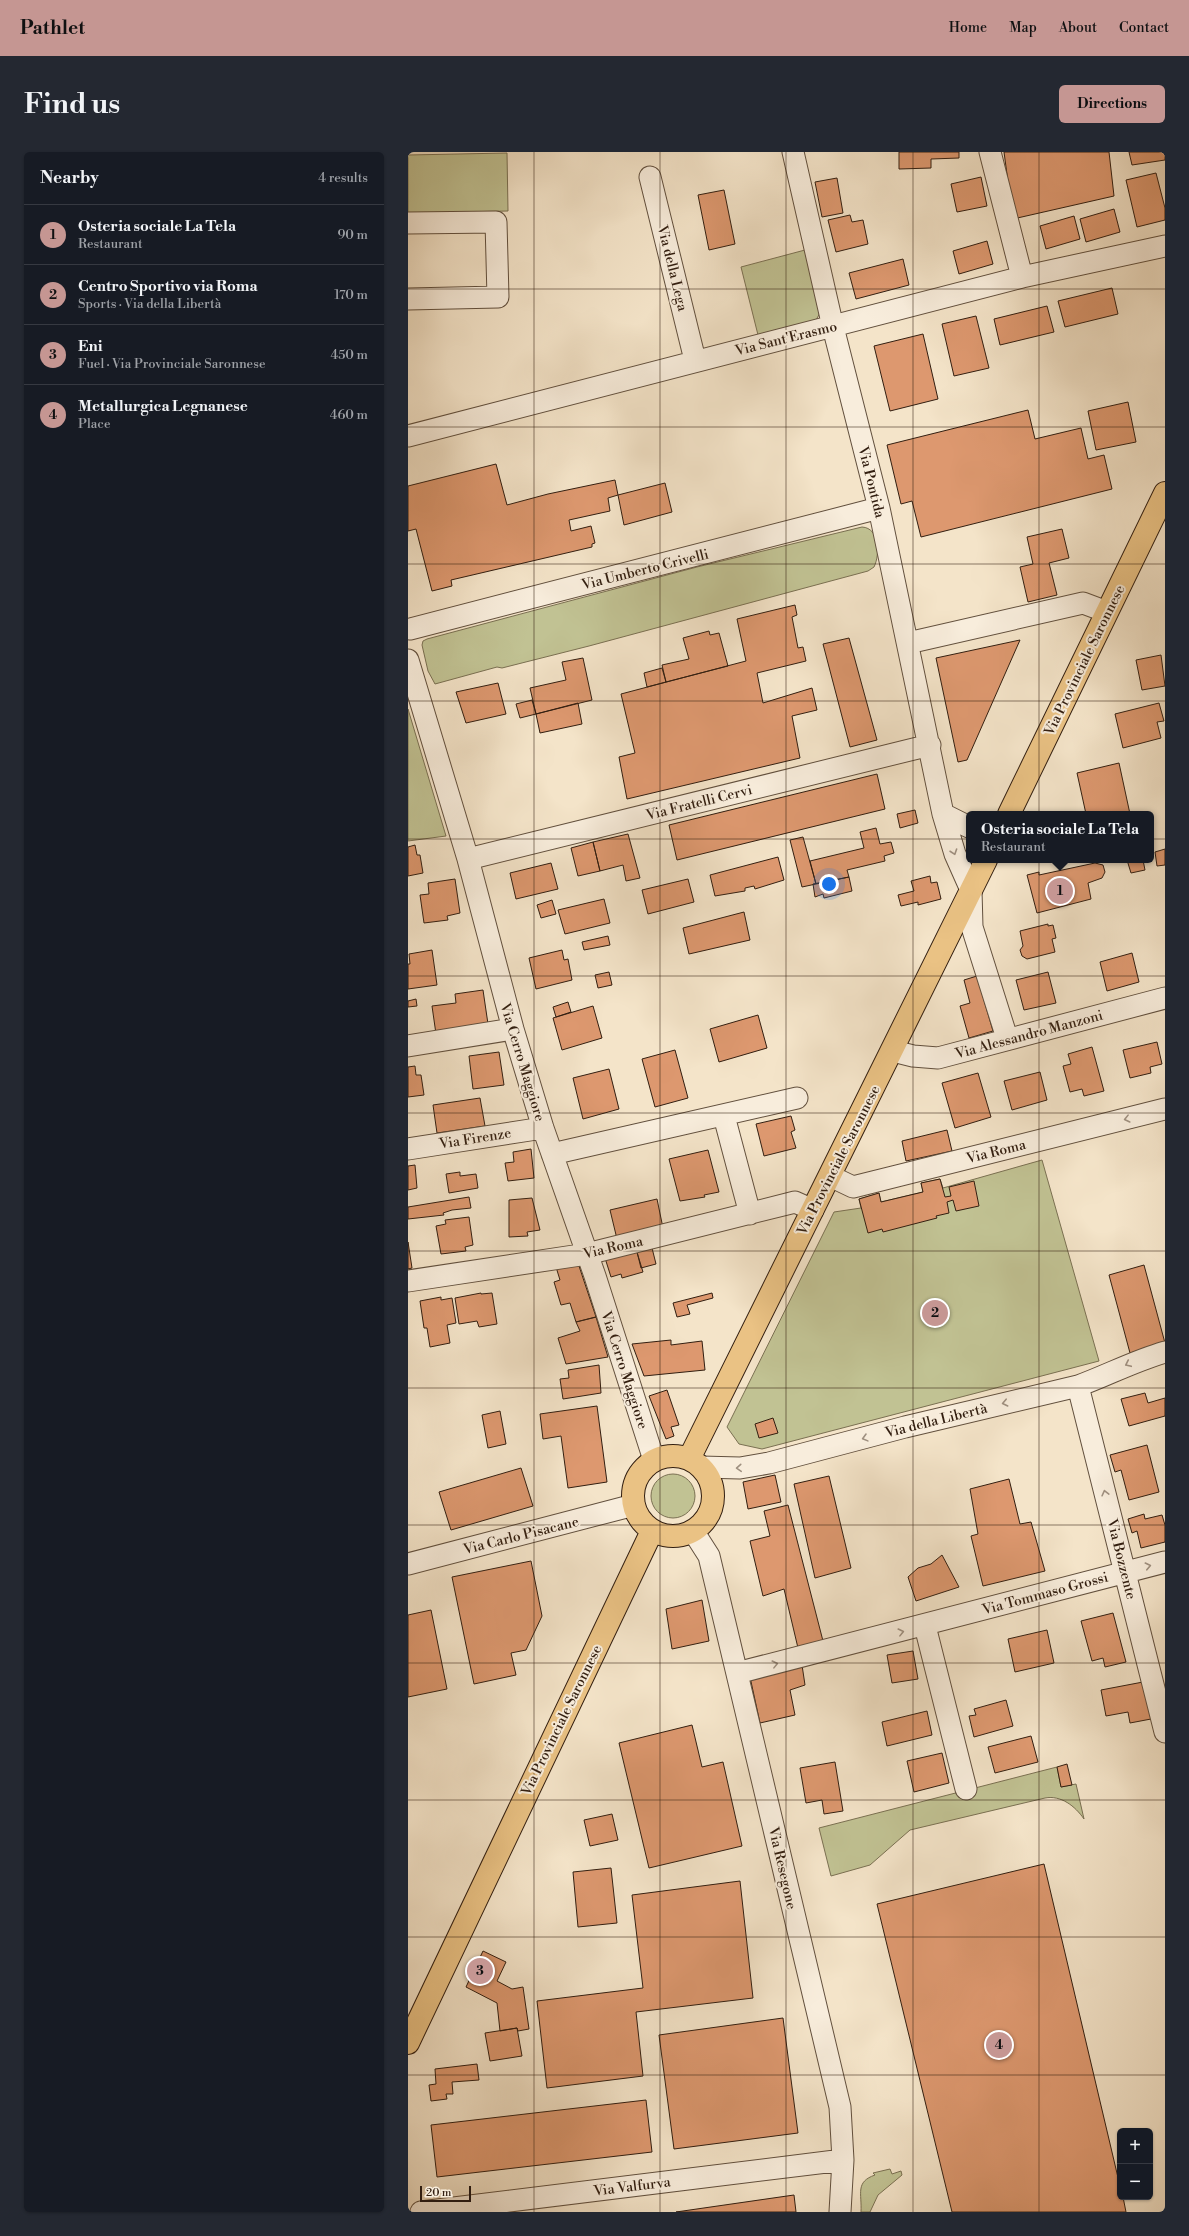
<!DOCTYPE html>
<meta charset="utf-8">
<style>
:root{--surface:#171b24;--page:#242831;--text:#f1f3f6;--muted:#9ea1a6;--line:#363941;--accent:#c59692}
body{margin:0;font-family:"Libre Bodoni",serif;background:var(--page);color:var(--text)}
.controls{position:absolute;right:12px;bottom:12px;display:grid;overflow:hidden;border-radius:6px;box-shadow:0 1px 3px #0004}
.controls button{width:36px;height:36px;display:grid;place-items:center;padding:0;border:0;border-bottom:1px solid var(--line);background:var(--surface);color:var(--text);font:20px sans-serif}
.scale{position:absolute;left:12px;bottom:10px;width:51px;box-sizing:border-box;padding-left:4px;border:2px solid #321e10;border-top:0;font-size:11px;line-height:14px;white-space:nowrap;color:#321e10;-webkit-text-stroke:3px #f8eddc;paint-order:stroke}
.you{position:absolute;left:421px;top:732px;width:14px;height:14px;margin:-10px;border:3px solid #fff;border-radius:50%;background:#1a73e8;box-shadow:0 0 0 6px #1a73e833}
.badge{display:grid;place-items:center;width:26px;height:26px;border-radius:50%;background:var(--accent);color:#111;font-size:13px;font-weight:700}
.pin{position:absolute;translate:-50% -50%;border:2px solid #fff;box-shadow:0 1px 4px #0006}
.popup{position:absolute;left:558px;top:659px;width:188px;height:52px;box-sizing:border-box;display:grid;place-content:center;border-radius:6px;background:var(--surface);filter:drop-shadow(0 1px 3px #0005);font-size:13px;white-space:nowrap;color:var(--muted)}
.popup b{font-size:15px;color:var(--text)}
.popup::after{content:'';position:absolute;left:50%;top:100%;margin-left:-8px;border:8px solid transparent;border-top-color:var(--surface)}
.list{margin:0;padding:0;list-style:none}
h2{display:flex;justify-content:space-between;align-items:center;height:52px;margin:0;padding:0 16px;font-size:17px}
h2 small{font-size:13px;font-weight:400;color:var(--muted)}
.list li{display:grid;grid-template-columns:26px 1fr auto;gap:12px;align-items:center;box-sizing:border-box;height:60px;padding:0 16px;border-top:1px solid var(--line)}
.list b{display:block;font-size:15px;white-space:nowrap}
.list p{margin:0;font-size:13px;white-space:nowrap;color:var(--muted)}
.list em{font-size:13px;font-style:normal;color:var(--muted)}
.map{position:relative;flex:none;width:757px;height:2060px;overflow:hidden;border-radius:6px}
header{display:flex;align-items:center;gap:24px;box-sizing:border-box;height:56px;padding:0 20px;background:var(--accent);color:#111}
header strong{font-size:19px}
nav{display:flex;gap:22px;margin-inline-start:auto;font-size:14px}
.intro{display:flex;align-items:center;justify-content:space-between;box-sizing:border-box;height:96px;padding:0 24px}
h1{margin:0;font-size:28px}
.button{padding:10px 18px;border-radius:6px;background:var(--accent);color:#111;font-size:14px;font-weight:700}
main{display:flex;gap:24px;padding:0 24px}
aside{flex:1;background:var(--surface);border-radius:6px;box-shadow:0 1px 3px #0004}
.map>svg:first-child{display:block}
.green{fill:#c1c293;stroke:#7a7052}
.building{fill:#dd986f;stroke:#321e10}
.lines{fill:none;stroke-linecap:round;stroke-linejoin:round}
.minor-casing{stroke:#62503e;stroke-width:23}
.major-casing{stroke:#321e10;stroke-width:24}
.minor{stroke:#f8eddc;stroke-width:21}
.major{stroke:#eac284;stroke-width:22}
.oneway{stroke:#9f9080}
.grid{fill:none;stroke:#321e10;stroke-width:1;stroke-opacity:0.55}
.labels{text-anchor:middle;stroke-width:4;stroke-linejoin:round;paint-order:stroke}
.street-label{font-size:14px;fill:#321e10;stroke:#f8eddc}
</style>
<header>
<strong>Pathlet</strong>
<nav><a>Home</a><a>Map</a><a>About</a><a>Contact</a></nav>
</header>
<div class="intro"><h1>Find us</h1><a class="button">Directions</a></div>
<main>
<aside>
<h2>Nearby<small>4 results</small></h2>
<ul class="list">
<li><span class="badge">1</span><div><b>Osteria sociale La Tela</b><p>Restaurant</p></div><em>90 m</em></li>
<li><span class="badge">2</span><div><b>Centro Sportivo via Roma</b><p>Sports · Via della Libertà</p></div><em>170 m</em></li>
<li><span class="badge">3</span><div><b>Eni</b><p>Fuel · Via Provinciale Saronnese</p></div><em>450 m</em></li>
<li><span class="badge">4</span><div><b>Metallurgica Legnanese</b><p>Place</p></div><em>460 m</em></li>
</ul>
</aside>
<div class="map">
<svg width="757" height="2060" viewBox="0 0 757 2060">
<rect width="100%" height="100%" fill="#f4e4c9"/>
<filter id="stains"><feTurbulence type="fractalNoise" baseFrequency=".005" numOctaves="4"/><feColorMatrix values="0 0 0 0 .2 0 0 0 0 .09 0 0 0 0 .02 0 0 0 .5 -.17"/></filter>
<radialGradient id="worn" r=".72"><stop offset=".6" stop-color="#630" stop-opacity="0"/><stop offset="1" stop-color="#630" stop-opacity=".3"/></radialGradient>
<path class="green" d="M99,1L100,59L0,61V3Z
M397,98L412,161L408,168L350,183L333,115Z
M454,375C472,376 472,403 466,415L460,419L181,494L94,516L89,515L27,532L20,519L14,493L15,489L19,487L289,415Z
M0,557L38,684L0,689Z
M634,1008L691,1209L354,1297L331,1292L319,1275L426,1060L453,1056L451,1047L471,1041L473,1050L515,1040L513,1031L532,1027L535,1036Z
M243 1344a22 22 0 1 1 44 0a22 22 0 1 1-44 0Z
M649,1615L653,1635L668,1632L676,1667C667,1654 653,1643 637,1646L502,1678L462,1713L423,1724L411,1676Z
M482,2017L484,2022L493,2019L494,2023L470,2043L462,2060H453C454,2041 447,2030 467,2023L465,2021Z"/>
<path class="building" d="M491,0H551V6L523,7V16L491,17Z
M596,0H701L706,44L605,67Z
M721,0H757V8L724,13Z
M748,21L757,56V68L729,75L718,28Z
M573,25L579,54L549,60L543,32Z
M429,26L435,61L414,65L407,30Z
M316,38L327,92L301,98L290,43Z
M706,57L712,80L678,90L672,67Z
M442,63L444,70L455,68L460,92L428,100L420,68Z
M666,64L672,87L638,97L632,74Z
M579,89L585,112L551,122L545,99Z
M495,107L501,133L448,147L441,121Z
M704,136L710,162L657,175L650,149Z
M639,154L646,180L592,193L586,167Z
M568,164L581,216L546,224L534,172Z
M515,182L530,247L482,259L466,194Z
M720,250L728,290L688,298L680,259Z
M620,258L627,287L673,276L680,307L696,303L704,337L513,385L504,349L493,352L479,293Z
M88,312L99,353L140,342L207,328L210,343L200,346L202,359L161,368L163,379L183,374L187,391L184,392V395L43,428L44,434L24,439L8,377L0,379V334Z
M257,331L264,360L216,373L210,343Z
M654,377L661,406L641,411L649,443L620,450L612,415L625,412L619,385Z
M387,453L389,463L384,465L390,496L395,495L398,509L349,521L355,551L404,536L409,558L384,564L392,606L219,647L211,605L227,601L213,542L338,509L329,467Z
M301,479L302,483L311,481L320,514L258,530L254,513L281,507L275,486Z
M441,486L469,588L442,595L415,492Z
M612,488L559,608L550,610L528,506Z
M753,503L757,534L734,538L728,508Z
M175,506L184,548L128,562L122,536L158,528L154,510Z
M254,516L258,530L239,535L236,521Z
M90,531L98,562L58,571L48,540Z
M124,548L128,562L112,566L108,552Z
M170,551L174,572L132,581L128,562Z
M751,551L756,569L749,570L753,586L715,596L707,562Z
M711,611L722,662H678L669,621Z
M469,622L477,657L269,708L261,673Z
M507,658L510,671L492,676L489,662Z
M468,676L472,692L483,690L486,701L476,704L477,709L439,718L441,725L408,732L402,709L456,696L452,680Z
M220,682L232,726L218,729L215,713L192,719L185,690Z
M395,685L408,732L394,735L382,688Z
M185,690L192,719L170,724L163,696Z
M7,693L9,703H12L15,721L0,724V695Z
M757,697V713L749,714L747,700Z
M370,705L376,728L347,737L346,734L337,736V739L307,744L302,723Z
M719,708H735L737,718L723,721Z
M143,711L150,737L108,747L102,721Z
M687,711L695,713L697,720L694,726L680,731L683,747L629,761L619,723L631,720V723Z
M522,724L523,731L529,730L533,747L510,753V750L493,754L490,743L506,739L503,729Z
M441,725L444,739L416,746L415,742L407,745L405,732Z
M47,727L52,761L39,764L40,768L16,771L12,743L21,742L20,731Z
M280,727L286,750L240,762L234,738Z
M196,747L202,771L157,782L150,758Z
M144,748L148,762L133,766L129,753Z
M336,760L342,788L281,802L275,776Z
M640,772V774L645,773L648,786L644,787L647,800L619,807L614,804L612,798L615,794L612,779Z
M200,784L202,793L176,798L174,790Z
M24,798L29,833L0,837V812H2L1,802Z
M154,798L156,808L160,807L164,828L128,837L121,806Z
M724,801L731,830L699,839L692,810Z
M201,820L204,833L190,836L187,823Z
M640,820L648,851L616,858L608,828Z
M569,824L585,879L561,886L552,854L562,851L556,828Z
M75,838L80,872L28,882L24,854L48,851L47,842Z
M8,847L9,854L0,855V849Z
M160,850L163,860L148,865L145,855Z
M185,854L194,886L154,898L145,866Z
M350,863L359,896L311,910L302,877Z
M749,890L754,912L742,915L743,921L722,926L715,898Z
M684,895L696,939L676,944L674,937L662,940L655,914L663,912L660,902Z
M267,898L280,946L247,955L234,907Z
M91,900L96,933L65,937L61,904Z
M7,914L8,923H13L16,943L0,945V915Z
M201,917L211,957L175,967L165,926Z
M632,920L639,948L604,958L596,929Z
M570,921L583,965L547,976L534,931Z
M72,946L77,974L29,981L25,953Z
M383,964L387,978L383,980L388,996L356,1004L348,972Z
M539,978L544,999L498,1009L494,989Z
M123,997L126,1026L100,1029L97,1011L106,1010L105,1000Z
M300,998L311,1040L296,1043L297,1045L272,1049L261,1007Z
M7,1013L9,1036L0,1038V1014Z
M52,1020V1024L68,1022L70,1036L41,1041L38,1022Z
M532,1027L537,1045L543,1044L541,1035L566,1029L571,1054L548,1059L545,1048L539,1050L541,1061L528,1064L529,1066L475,1080L474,1077L460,1081L451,1047L471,1041L473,1050L515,1040L513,1031Z
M61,1045L63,1056L44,1058L35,1061L36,1063L0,1067V1055Z
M124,1046L132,1078L119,1080L120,1084L101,1085V1048Z
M249,1047L255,1076L209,1087L202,1058Z
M61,1065L65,1093L57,1095L58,1099L33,1102L28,1074L38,1072L37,1068Z
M0,1090L4,1116L0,1117Z
M244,1096L248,1112L233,1116L229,1100Z
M228,1097L235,1120L214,1126L213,1122L203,1125L197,1106Z
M165,1110L171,1114L188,1165L168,1170L162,1151L153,1153L146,1130L152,1128L148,1115Z
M736,1113L757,1191L722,1201L701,1123Z
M73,1141V1142L84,1141L89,1172L71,1175L69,1169L51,1172L47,1146Z
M304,1141L305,1146L279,1153L282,1162L269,1165L265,1151Z
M33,1145V1148L44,1146L48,1171L39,1173L42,1191L22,1195L19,1176H16L12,1149Z
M188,1165L200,1205L158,1212L150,1186L172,1179L168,1170Z
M263,1188V1193L294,1189L297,1218L236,1224L224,1192Z
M191,1213L193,1241L155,1247L152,1227L161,1226L160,1218Z
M259,1238L271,1273L263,1275L266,1284L258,1287L241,1244Z
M737,1241L740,1251L757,1246V1264L721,1274L713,1247Z
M189,1254L199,1330L160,1336L153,1284L135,1287L132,1262Z
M92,1259L98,1292L80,1296L74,1263Z
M365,1266L370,1281L351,1286L347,1272Z
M739,1293L751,1340L721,1348L713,1318L707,1320L702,1303Z
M113,1316L125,1354L43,1378L31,1340Z
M367,1323L373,1350L340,1357L335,1330Z
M421,1324L443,1416L407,1426L386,1332Z
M601,1327L612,1372L623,1370L637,1419L575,1434L563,1384L570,1382L562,1337Z
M380,1353L415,1489L390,1496L376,1437L355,1444L342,1389L362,1384L356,1359Z
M736,1362L737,1367L754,1363L757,1373V1390L733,1396L729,1379L724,1381L720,1367Z
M534,1403L551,1435L508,1449L500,1425L510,1416L523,1412Z
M123,1409L134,1464L118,1498L103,1501L108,1523L66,1532L44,1425Z
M294,1448L301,1489L264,1497L258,1457Z
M23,1458L39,1537L0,1545V1463Z
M705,1461L718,1510L697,1515L695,1506L684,1509L673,1469Z
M639,1478L646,1511L607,1520L600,1487Z
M505,1499L510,1527L484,1531L479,1503Z
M394,1513L397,1533L382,1538L387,1563L352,1571L342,1525Z
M735,1530L743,1567L722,1571L720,1560L698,1564L693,1538Z
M598,1548L605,1574L566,1585L561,1564L568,1563L566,1557Z
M519,1559L524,1583L479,1594L474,1570Z
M284,1573L294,1615L315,1610L334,1694L241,1716L211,1591Z
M623,1584L630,1610L587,1621L580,1595Z
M534,1601L541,1631L506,1640L499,1609Z
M427,1610L435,1659L416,1662L414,1648L398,1651L392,1616Z
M659,1612L664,1633L653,1635L649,1615Z
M204,1662L210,1688L182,1694L176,1668Z
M636,1712L712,2034V2045H715L718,2060H544L469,1752Z
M203,1716L209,1771L170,1775L165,1720Z
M332,1729L345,1846L228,1860L235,1924L139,1936L129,1849L235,1836L224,1743Z
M75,1799L98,1810L89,1829L104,1837L115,1835L121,1877L110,1879L109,1876L92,1879L89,1851L58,1835Z
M375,1866L390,1981L266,1997L251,1883Z
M109,1876L114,1904L82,1909L77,1881Z
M69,1912L71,1928L44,1930L45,1942H38L39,1947L23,1949L21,1933L28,1932L27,1917Z
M238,1948L244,2000L29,2025L23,1973Z
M386,2043L388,2060H268Z"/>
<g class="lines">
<g class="minor-casing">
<path id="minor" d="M385,0L425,175L471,356L535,662L547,702L563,738L564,775L599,886
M582,0L614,125
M242,25L287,208
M0,71L88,70L90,145L0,147
M0,284L614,125L757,94
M2,477L471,356
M500,491L675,451L699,460
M0,508L60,707L105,877L135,976L187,1124L246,1308
M535,662L561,675
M60,707L522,593
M0,894L105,877
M485,899L505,904L530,906L757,846
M316,964L342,1062
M0,997L135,976
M144,1002L389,946
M422,1024L445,1035L757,957
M0,1129L179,1102L387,1050L405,1058
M670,1234L757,1580
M293,1315L332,1316L361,1311L497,1275L670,1234C700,1223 726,1209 757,1200
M285,1379L301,1404L432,1955L435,2008L432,2060
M0,1412L226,1353
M517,1474L558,1637
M329,1521L757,1410
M13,2060L435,2008"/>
</g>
<g class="major-casing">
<path id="major" d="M601,662L757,341
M225 1344a40 40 0 1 1 80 0a40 40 0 1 1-80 0Z
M281,1307L578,708
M0,1891L244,1379"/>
</g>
<use href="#minor" class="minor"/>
<use href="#major" class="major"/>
</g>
<defs><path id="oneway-chevron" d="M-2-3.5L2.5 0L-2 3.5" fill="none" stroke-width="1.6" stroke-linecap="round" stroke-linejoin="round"/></defs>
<g class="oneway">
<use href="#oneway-chevron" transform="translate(546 700) rotate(71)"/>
<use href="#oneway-chevron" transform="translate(719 967) rotate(166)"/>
<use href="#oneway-chevron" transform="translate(720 1212) rotate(155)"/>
<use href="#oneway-chevron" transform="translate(597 1251) rotate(167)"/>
<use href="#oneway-chevron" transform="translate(457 1286) rotate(165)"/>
<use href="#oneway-chevron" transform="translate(331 1316) rotate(176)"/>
<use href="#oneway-chevron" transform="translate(697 1341) rotate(-104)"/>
<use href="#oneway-chevron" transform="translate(740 1414) rotate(-13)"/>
<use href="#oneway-chevron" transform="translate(493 1480) rotate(-14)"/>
<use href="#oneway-chevron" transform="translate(367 1512) rotate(-14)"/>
</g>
<path class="grid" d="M126,0V2060M252,0V2060M378,0V2060M505,0V2060M631,0V2060M0,137H757M0,275H757M0,412H757M0,549H757M0,687H757M0,824H757M0,961H757M0,1099H757M0,1236H757M0,1373H757M0,1511H757M0,1648H757M0,1785H757M0,1923H757"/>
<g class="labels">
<g class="street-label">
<text transform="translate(265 116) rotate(76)" y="5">Via della Lega</text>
<text transform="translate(378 186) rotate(-14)" y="5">Via Sant'Erasmo</text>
<text transform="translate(464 330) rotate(76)" y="5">Via Pontida</text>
<text transform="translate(237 417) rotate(-14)" y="5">Via Umberto Crivelli</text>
<text transform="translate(676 508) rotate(-64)" y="5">Via Provinciale Saronnese</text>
<text transform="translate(291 650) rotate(-14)" y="5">Via Fratelli Cervi</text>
<text transform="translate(621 882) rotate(-15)" y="5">Via Alessandro Manzoni</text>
<text transform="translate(115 910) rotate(73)" y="5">Via Cerro Maggiore</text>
<text transform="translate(67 986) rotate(-9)" y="5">Via Firenze</text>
<text transform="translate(588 999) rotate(-14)" y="5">Via Roma</text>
<text transform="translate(430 1008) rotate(-63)" y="5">Via Provinciale Saronnese</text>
<text transform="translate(205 1095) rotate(-13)" y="5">Via Roma</text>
<text transform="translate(217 1218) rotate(72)" y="5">Via Cerro Maggiore</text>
<text transform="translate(528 1268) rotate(-14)" y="5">Via della Libertà</text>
<text transform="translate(113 1383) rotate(-14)" y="5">Via Carlo Pisacane</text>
<text transform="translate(714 1407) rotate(76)" y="5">Via Bozzente</text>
<text transform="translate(637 1441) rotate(-15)" y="5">Via Tommaso Grossi</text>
<text transform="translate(153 1568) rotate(-64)" y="5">Via Provinciale Saronnese</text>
<text transform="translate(375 1716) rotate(77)" y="5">Via Resegone</text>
<text transform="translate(224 2034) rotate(-7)" y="5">Via Valfurva</text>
</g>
</g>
<rect width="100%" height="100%" filter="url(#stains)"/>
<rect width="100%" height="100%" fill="url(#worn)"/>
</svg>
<div class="controls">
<button>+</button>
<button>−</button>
</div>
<div class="scale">20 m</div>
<div class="you"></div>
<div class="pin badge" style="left:652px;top:739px">1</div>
<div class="popup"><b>Osteria sociale La Tela</b>Restaurant</div>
<div class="pin badge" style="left:527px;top:1161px">2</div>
<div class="pin badge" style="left:72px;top:1819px">3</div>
<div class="pin badge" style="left:591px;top:1893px">4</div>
</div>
</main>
